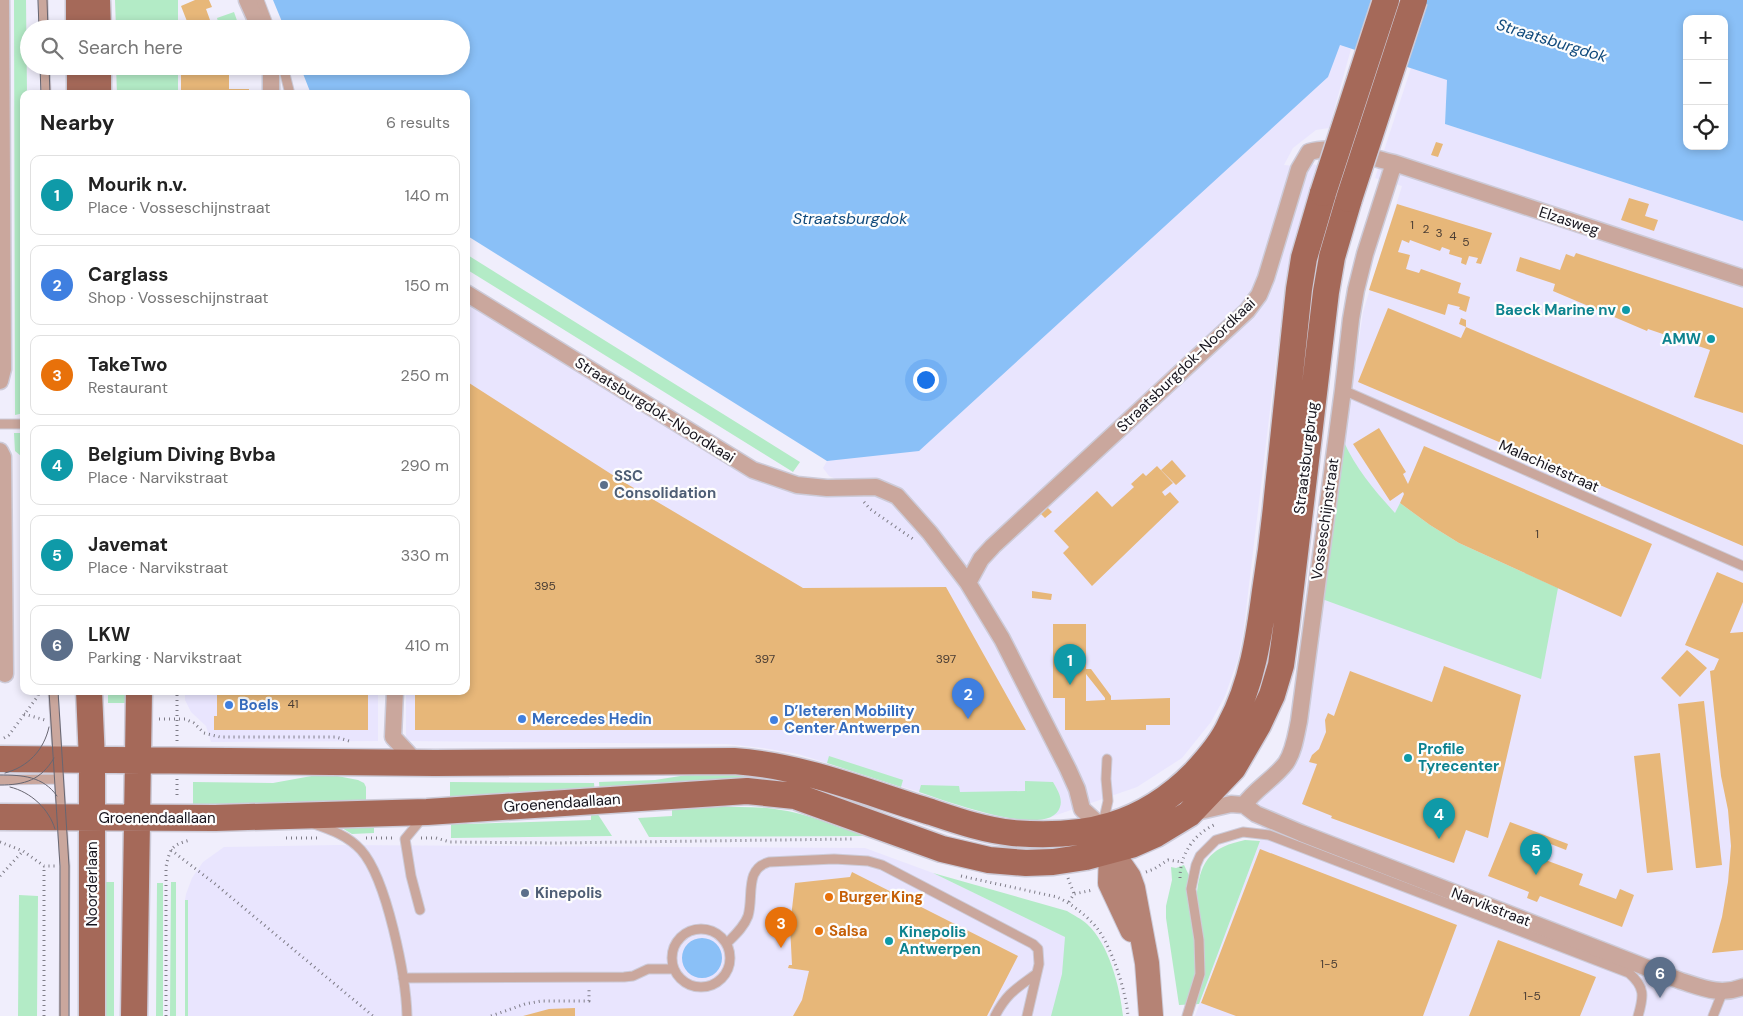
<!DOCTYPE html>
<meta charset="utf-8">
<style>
:root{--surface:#fff;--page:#f2f2f2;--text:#222;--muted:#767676;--line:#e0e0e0;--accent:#a73896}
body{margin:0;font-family:"DM Sans",sans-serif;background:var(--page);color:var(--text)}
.controls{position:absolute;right:15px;top:15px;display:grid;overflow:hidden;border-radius:10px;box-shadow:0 2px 8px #0003}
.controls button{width:45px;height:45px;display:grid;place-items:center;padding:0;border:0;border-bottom:1px solid var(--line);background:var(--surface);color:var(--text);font:25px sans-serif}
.you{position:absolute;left:925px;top:379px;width:18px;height:18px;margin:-12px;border:4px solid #fff;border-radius:50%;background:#1a73e8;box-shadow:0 0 0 8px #1a73e833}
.badge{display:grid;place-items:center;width:32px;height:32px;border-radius:50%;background:var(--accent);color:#fff;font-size:16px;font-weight:700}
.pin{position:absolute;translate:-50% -41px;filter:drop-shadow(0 1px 2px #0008)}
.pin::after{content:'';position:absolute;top:26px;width:18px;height:15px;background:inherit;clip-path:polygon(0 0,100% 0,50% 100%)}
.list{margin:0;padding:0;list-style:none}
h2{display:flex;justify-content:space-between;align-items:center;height:65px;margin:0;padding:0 20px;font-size:21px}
h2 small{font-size:16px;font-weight:400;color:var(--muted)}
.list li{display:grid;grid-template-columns:32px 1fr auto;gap:15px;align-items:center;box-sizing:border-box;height:80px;margin:0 10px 10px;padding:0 10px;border:1px solid var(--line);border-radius:10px}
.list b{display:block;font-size:19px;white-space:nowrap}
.list p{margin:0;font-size:16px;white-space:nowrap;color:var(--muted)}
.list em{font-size:16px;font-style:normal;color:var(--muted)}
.icon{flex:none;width:28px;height:28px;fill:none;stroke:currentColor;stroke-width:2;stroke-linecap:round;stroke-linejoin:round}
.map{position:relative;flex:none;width:1743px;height:1016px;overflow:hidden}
.search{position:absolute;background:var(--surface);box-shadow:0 2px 8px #0003;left:20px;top:20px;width:450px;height:55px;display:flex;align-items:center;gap:12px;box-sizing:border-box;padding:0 18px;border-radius:28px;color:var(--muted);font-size:19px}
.panel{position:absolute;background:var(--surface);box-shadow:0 2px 8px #0003;left:20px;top:90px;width:450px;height:605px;border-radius:10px}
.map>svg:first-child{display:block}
.built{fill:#e9e5fe}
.green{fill:#b3ebc6}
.water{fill:#8ac0f7;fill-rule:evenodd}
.building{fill:#e7b779;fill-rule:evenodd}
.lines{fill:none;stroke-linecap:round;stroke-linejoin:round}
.lane-casing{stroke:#cdcbd8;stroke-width:11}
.street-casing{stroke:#cdcbd8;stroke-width:19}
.secondary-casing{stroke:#cdcbd8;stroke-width:26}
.primary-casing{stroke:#cdcbd8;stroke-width:29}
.path{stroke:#7e7c87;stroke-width:3;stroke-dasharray:1 4;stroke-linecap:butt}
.lane{stroke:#caa79d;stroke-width:9}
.street{stroke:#caa79d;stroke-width:16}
.secondary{stroke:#b58375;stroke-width:24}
.primary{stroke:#a56959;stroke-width:26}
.tram{stroke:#686671;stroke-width:1}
.primary-bridge-casing{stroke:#cdcbd8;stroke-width:29;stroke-linecap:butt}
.primary-bridge{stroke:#a56959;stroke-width:26}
.culture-dot{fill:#0f9aa8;stroke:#fdfdfd;stroke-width:2}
.service-dot{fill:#5c6f8a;stroke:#fdfdfd;stroke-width:2}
.shop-dot{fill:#3f7fe0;stroke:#fdfdfd;stroke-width:2}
.food-dot{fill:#e8710a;stroke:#fdfdfd;stroke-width:2}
.labels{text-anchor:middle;stroke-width:4.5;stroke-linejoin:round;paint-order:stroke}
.number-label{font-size:12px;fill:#4a3d34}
.street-label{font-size:15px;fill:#16141d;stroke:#fdfdfd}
.culture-label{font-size:15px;font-weight:bold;fill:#0d838f;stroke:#fdfdfd;text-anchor:end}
.service-label{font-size:15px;font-weight:bold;fill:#4e5e75;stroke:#fdfdfd;text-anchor:start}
.shop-label{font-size:15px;font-weight:bold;fill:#366cbe;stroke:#fdfdfd;text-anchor:start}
.food-label{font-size:15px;font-weight:bold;fill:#c56008;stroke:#fdfdfd;text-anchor:start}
.water-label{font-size:16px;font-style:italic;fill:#104a7c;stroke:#fdfdfd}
</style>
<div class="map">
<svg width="1743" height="1016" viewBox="0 0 1743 1016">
<rect width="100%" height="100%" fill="#f0eefc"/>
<path class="built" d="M1340,45L1351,49L1329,128L1316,130L1293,148L1284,165L1306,167L1312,164L1320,166L1297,234L1290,264L1280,327L1243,635L1238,659L1225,696L1211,722L1182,758L1137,787L1048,818L1037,820L999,817L798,754L763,748L727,744L406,741V691H466V302L760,482L795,492L863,491L829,476L823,468L827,461L823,458Z
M1411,68L1447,80L1445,124L1743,221V1016H1195L1260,841L1263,813L1257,810L1254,800L1289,766L1344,442L1363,312L1402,186L1375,178Z
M185,691H378V741L211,742L206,726L191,712L185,700Z
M337,845L865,848L933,873L1066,937L1069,1016H188V900H185L186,894L192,878L203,862L224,847Z"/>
<path class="green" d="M14,0H26L27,94H24V413L15,415Z
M115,0H178V29H116Z
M234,12L240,29H220L217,18Z
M116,66H178V94H117Z
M466,254L800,462L793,472L466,269Z
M14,433H24V456H21L15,451Z
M1344,442C1356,469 1375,491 1395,513L1400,503L1430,525L1459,543L1558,588L1541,679L1322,599Z
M108,691H130L131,703H108Z
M829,756L903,780L901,787L827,763Z
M725,769L808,781L600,794L599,782L655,780Z
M327,774L358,780L364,783L366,787V800L362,805L193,808V782L273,783L317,775Z
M1025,781L1053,782C1057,789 1063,798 1060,807C1050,841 941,799 919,792L921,785L959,786L960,792L1025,791Z
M450,782L594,783L595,795L450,801Z
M718,807C739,807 760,806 781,810C802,813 821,820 841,828L844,824L866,833L865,836L649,837L638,818L672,816V810Z
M591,813H597L612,836L451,838V820L467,819V824L591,820Z
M374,822V833L352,834L335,824Z
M1245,840L1260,841L1199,1004L1179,1005L1166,918V906L1172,880L1171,867L1176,868L1184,865L1197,892C1201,859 1212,847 1245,840Z
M933,873L1067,911C1073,915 1082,919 1087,924C1109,944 1120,987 1123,1016H1051L1062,974L1065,937Z
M104,882H114V1016H104Z
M171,882H176V1016H170Z
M157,883H163V1016H156Z
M19,895L38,896L37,1016H18Z
M185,900H188V1016H185Z"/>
<path class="water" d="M273,0H1743V221L1445,124L1447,80L1340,45L1328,77L919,451L827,461L466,235V94H311L300,66H461V29H285ZM1687,19H1724V146H1687Z
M682 958a20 20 0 1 1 40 0a20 20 0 1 1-40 0Z"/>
<path class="building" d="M195,0H209L212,7L206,9L210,20L215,23L214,28L190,29L181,6Z
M181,66H229V89H249V94H181Z
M1436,142L1443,144L1438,157L1431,155Z
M1629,198L1649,204L1645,216L1658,220L1654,231L1621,220Z
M1397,204L1492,233L1481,264L1476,263L1478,258L1469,256L1466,265L1461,263L1462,258L1449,254L1450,250L1442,247L1440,251L1410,240L1409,243L1402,240L1398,252L1410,255L1406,269L1419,273L1421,269L1461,283L1458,293L1470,297L1466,312L1459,309L1460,307L1448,304L1445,315L1369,290Z
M1576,253L1743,308V413L1694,397L1710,350L1648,329L1647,331L1553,291L1555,284L1516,271L1520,257L1560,270L1566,254L1574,257Z
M1388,308L1461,338L1466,327L1743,445V546L1358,382Z
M1461,318L1466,320V327L1459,324Z
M466,381L622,481L803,588L946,587L1026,730H415V691H466Z
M1379,428L1406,472L1403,474L1408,484L1424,446L1652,544L1621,617L1459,543L1430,525L1400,503L1404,494L1403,492L1390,501L1353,444Z
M1172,460L1186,476L1176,485L1161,470Z
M1157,466L1173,483L1162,492L1165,496L1170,492L1179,502L1092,586L1063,553L1069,547L1054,531L1097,491L1112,507L1134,487L1131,484L1143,473L1146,476Z
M1047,507L1052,512L1045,518L1040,513Z
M1717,572L1743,583V602L1730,633L1743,632V950L1712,953L1722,917L1728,882L1731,846L1728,810L1721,776L1710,671L1714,670L1719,659L1685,645Z
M1032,591L1052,594L1051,600L1032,598Z
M1053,624H1086V669H1091L1111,696V700L1170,698V725H1146V730H1065V698H1053ZM1086,674L1105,698V700L1086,701Z
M1687,650L1707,668L1680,697L1661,678Z
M1444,666L1521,695L1488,838L1466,830L1454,863L1331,818L1332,816L1302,804L1317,764L1309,762L1312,755L1319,749L1326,732L1325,720L1328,713L1334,716L1350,671L1432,702Z
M217,691H368V730H214V716H217Z
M1704,701L1722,865L1698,868H1696L1678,704Z
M1660,753L1673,870L1647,873L1634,756Z
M1510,822L1568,844L1566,850L1538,839L1532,855L1583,874L1579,885L1616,899L1620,889L1634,895L1622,927L1540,896L1537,902L1527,898L1529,892L1488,876Z
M1260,849L1457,925L1423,1016H1236L1201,1003Z
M852,872L1018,956L987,1016H793L802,1000L809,971L788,968L789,965H792L790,926L795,883L850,877Z
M1498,940L1596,977L1580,1016H1469Z
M575,1008V1016H523L549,1009Z"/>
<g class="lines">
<g class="lane-casing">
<path id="lane" d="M43,0L44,29
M259,0L270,29
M45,66L46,94
M283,66L290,94
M1343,390L1743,566
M0,424H24
M53,691L65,866L64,1016
M0,780L59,779
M1103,823L1108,801L1106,779L1107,759
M314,824C332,830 348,836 361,850C387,879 406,977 407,1016
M420,910L411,876L405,839L424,816
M672 958a29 29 0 1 1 58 0a29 29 0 1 1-58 0Z
M727,943C735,935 744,927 748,916C754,896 744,869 769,862L834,859L868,861L882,865L1033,944L1038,949L1039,964L1027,1016
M403,978L624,977L633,976L648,969H674
M995,1016C1007,993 1016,989 1036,974
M1187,1016L1200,974L1199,940L1191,889L1196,865L1200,856L1216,840L1243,832L1269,835L1629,973C1645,987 1644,996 1638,1016
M1713,1016L1723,991"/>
</g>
<g class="street-casing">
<path id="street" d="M247,0L260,29
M271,94V66
M466,293L753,470L797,485L827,488L876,487L897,496L930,533L968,583L1002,639L1068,769L1077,789L1082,809L1103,828
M0,381L3,369L1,0
M0,451L3,457L5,674
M968,583L981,559L993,546L1247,311L1259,295L1266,278L1299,169L1309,152C1336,144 1367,157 1394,163L1743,278
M395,691L393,737L417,763
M1244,805C1255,789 1274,779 1286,763C1294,751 1296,735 1299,721L1343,390L1351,319L1356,290L1365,254L1394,163
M1244,805L1256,814L1301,833L1681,981C1703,988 1720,996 1743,987
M1192,813L1231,804L1244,805"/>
</g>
<g class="secondary-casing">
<path id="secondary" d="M1106,834L1111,851L1129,877L1133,888L1147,963L1151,1016
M1111,851L1110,883L1132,930"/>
</g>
<g class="primary-casing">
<path id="primary" d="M79,0V29
M97,0L98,29
M80,66V94
M98,66V94
M89,691L92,761V1016
M0,759L435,763L734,761C804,766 865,792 931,812C958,821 984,830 1013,833C1085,839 1143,826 1195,773C1208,759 1222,743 1230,725C1252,684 1259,637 1265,591C1270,560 1274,529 1277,497C1284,428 1292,359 1299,289L1304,258L1323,193
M0,817L215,818L427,812L747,791L795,796L942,849L989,860L1026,863L1053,862L1086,857L1131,845L1156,834L1189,814L1233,768L1258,725L1272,695L1281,665L1286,629L1326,292L1332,257L1349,199
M134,1016L139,691"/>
</g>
<path class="path" d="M864,502L870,509L913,539
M24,714L45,720
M159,719H185L194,723L204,733L220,737H336L349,741
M4,738L9,735L38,696L39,691
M177,741V691
M177,779V798
M286,838H318
M366,838H395
M421,838H436L450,842L555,843L852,839
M0,842L23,851L44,866H55
M171,850L214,883L373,1016
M1146,872L1154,869L1168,860L1182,862
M0,876L23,851
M961,876L1057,897C1072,904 1086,915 1097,928C1112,948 1126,991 1128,1016
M1068,878L1074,894
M1180,878C1180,855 1193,835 1214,825
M1069,902L1074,894L1093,890
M44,1016V866
M166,1016V867C170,848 172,845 190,840
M491,1016L525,1004L541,1001H589V988"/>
<use href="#lane" class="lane"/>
<use href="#street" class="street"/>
<use href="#secondary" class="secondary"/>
<use href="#primary" class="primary"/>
<path class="tram" d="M38,0L39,29
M47,0L48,29
M40,66L41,94
M49,66L50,94
M49,691L60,866V1016
M58,691L69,866V1016
M5,773C28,767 44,750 49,727
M0,775C22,775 43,776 57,796
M0,785C25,785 41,780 54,758
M10,787C31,792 49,809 55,829"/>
<g class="primary-bridge-casing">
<path id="primary-bridge" d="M1323,193L1386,0
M1349,199L1414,0"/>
</g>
<use href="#primary-bridge" class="primary-bridge"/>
</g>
<g class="culture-dot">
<circle cx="1626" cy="310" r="5"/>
<circle cx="1711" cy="339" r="5"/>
<circle cx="1408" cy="758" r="5"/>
<circle cx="889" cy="941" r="5"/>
</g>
<g class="service-dot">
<circle cx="604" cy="485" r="5"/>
<circle cx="525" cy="893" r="5"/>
</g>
<g class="shop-dot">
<circle cx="229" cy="705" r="5"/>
<circle cx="522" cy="719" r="5"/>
<circle cx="774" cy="720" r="5"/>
</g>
<g class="food-dot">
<circle cx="829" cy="897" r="5"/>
<circle cx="819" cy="931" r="5"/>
</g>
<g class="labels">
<g class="number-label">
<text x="1412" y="229">1</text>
<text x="1426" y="233">2</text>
<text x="1439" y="237">3</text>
<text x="1453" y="240">4</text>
<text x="1466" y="246">5</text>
<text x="1537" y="538">1</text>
<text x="545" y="590">395</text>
<text x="765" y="663">397</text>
<text x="946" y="663">397</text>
<text x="293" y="708">41</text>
<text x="1329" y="968">1-5</text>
<text x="1532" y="1000">1-5</text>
</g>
<g class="street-label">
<text transform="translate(1569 221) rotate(18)" y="5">Elzasweg</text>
<text transform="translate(1186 365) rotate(-44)" y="5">Straatsburgdok-Noordkaai</text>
<text transform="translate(655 410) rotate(32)" y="5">Straatsburgdok-Noordkaai</text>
<text transform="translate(1306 458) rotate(-83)" y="5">Straatsburgbrug</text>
<text transform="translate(1549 466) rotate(24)" y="5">Malachietstraat</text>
<text transform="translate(1325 519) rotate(-82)" y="5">Vosseschijnstraat</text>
<text transform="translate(562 803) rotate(-4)" y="5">Groenendaallaan</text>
<text x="157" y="823">Groenendaallaan</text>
<text transform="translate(92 884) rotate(-90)" y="5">Noorderlaan</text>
<text transform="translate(1491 907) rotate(21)" y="5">Narvikstraat</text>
</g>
<g class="culture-label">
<text x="1616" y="315">Baeck Marine nv</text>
<text x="1701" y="344">AMW</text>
<text x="1418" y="754" text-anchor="start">Profile<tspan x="1418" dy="17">Tyrecenter</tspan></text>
<text x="899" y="937" text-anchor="start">Kinepolis<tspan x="899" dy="17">Antwerpen</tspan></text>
</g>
<g class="service-label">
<text x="614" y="481">SSC<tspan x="614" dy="17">Consolidation</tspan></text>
<text x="535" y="898">Kinepolis</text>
</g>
<g class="shop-label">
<text x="239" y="710">Boels</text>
<text x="784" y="716">D’Ieteren Mobility<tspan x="784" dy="17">Center Antwerpen</tspan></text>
<text x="532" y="724">Mercedes Hedin</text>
</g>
<g class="food-label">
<text x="839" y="902">Burger King</text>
<text x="829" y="936">Salsa</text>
</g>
<g class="water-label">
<text transform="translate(1552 40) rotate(17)" y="6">Straatsburgdok</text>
<text x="850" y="224">Straatsburgdok</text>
</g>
</g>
</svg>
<div class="controls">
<button>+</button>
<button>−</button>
<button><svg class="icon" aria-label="locate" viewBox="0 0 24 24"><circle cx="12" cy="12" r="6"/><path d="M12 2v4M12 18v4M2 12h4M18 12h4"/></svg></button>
</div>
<div class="you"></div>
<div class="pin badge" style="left:1070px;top:685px;background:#0f9aa8">1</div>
<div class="pin badge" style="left:968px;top:719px;background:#3f7fe0">2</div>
<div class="pin badge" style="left:781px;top:948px;background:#e8710a">3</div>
<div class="pin badge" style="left:1439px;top:839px;background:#0f9aa8">4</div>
<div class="pin badge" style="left:1536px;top:875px;background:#0f9aa8">5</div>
<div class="pin badge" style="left:1660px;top:998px;background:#5c6f8a">6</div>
<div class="search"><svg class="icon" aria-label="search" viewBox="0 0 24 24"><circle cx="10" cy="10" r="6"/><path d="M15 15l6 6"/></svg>Search here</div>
<section class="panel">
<h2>Nearby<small>6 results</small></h2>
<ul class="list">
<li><span class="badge" style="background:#0f9aa8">1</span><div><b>Mourik n.v.</b><p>Place · Vosseschijnstraat</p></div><em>140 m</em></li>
<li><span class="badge" style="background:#3f7fe0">2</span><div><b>Carglass</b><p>Shop · Vosseschijnstraat</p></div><em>150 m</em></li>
<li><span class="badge" style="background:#e8710a">3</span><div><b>TakeTwo</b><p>Restaurant</p></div><em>250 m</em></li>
<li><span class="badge" style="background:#0f9aa8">4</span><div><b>Belgium Diving Bvba</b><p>Place · Narvikstraat</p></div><em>290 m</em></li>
<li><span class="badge" style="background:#0f9aa8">5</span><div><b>Javemat</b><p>Place · Narvikstraat</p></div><em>330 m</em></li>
<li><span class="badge" style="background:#5c6f8a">6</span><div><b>LKW</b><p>Parking · Narvikstraat</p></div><em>410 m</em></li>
</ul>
</section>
</div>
